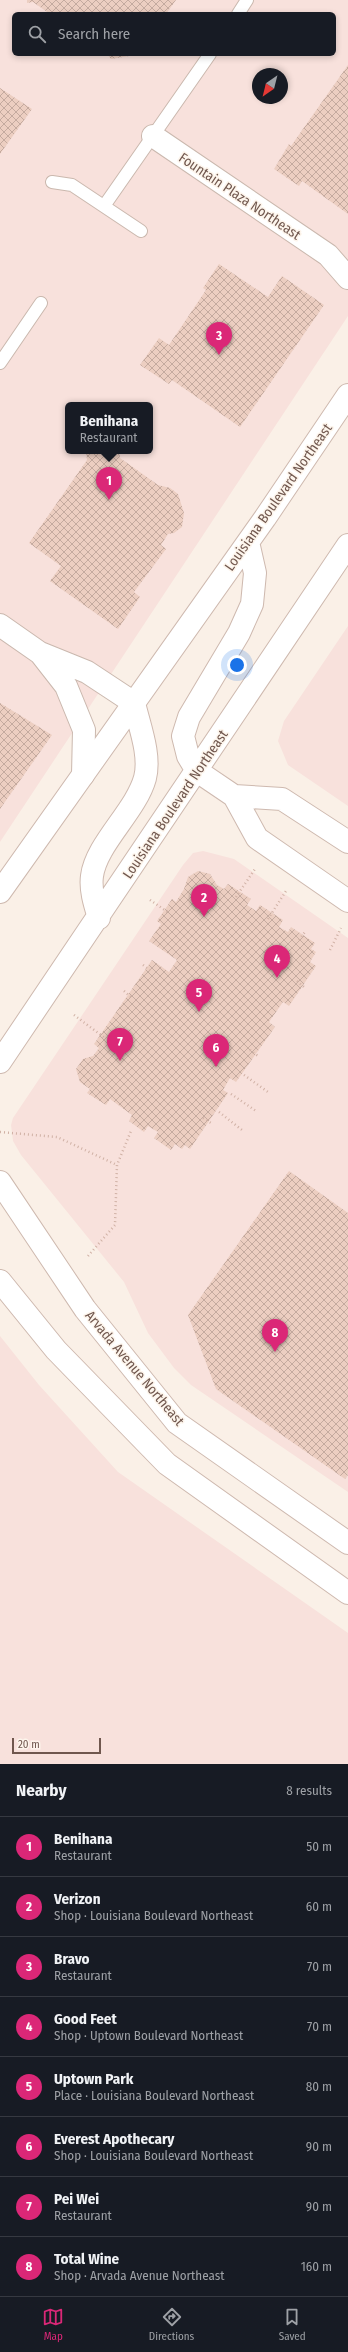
<!DOCTYPE html>
<meta charset="utf-8">
<style>
:root{--surface:#171b24;--page:#20242c;--text:#f1f3f6;--muted:#9ea1a6;--line:#363941;--accent:#db2777}
body{margin:0;font-family:"Fira Sans Condensed",sans-serif;background:var(--page);color:var(--text)}
.compass{position:absolute;left:252px;top:68px;width:36px;height:36px;border-radius:50%;background:var(--surface);box-shadow:0 2px 6px #0003;rotate:215deg}
.scale{position:absolute;left:12px;bottom:10px;width:89px;box-sizing:border-box;padding-left:4px;border:2px solid #70574e;border-top:0;font-size:11px;line-height:14px;white-space:nowrap;color:#70574e;-webkit-text-stroke:3px #fdf5ec;paint-order:stroke}
.you{position:absolute;left:237px;top:665px;width:14px;height:14px;margin:-10px;border:3px solid #fff;border-radius:50%;background:#1a73e8;box-shadow:0 0 0 6px #1a73e833}
.badge{display:grid;place-items:center;width:26px;height:26px;border-radius:50%;background:var(--accent);color:#fff;font-size:13px;font-weight:700}
.pin{position:absolute;translate:-50% -33px;filter:drop-shadow(0 1px 2px #0008)}
.pin::after{content:'';position:absolute;top:21px;width:14px;height:12px;background:inherit;clip-path:polygon(0 0,100% 0,50% 100%)}
.popup{position:absolute;left:65px;top:402px;width:88px;height:52px;box-sizing:border-box;display:grid;place-content:center;border-radius:6px;background:var(--surface);filter:drop-shadow(0 1px 3px #0005);font-size:13px;white-space:nowrap;color:var(--muted)}
.popup b{font-size:15px;color:var(--text)}
.popup::after{content:'';position:absolute;left:50%;top:100%;margin-left:-8px;border:8px solid transparent;border-top-color:var(--surface)}
.list{margin:0;padding:0;list-style:none}
h2{display:flex;justify-content:space-between;align-items:center;height:52px;margin:0;padding:0 16px;font-size:17px}
h2 small{font-size:13px;font-weight:400;color:var(--muted)}
.list li{display:grid;grid-template-columns:26px 1fr auto;gap:12px;align-items:center;box-sizing:border-box;height:60px;padding:0 16px;border-top:1px solid var(--line)}
.list b{display:block;font-size:15px;white-space:nowrap}
.list p{margin:0;font-size:13px;white-space:nowrap;color:var(--muted)}
.list em{font-size:13px;font-style:normal;color:var(--muted)}
.icon{flex:none;width:22px;height:22px;fill:none;stroke:currentColor;stroke-width:2;stroke-linecap:round;stroke-linejoin:round}
.map{position:relative;flex:none;width:348px;height:1764px;overflow:hidden}
.search{position:absolute;background:var(--surface);box-shadow:0 2px 6px #0003;left:12px;right:12px;top:12px;height:44px;display:flex;align-items:center;gap:10px;box-sizing:border-box;padding:0 14px;border-radius:6px;color:var(--muted);font-size:15px}
.sheet{height:532px;background:var(--surface)}
nav{display:flex;justify-content:space-around;align-items:center;box-sizing:border-box;height:56px;border-top:1px solid var(--line);background:var(--surface);font-size:11px;color:var(--muted)}
nav a{display:grid;justify-items:center;gap:2px}
nav .on{color:var(--accent)}
.map>svg:first-child{display:block}
.commercial{fill:#f8e1dc;fill-rule:evenodd}
.building{fill:url(#building-cross-hatch)}
.lines{fill:none;stroke-linecap:round;stroke-linejoin:round}
.lane-casing{stroke:#cab8ae;stroke-width:14}
.street-casing{stroke:#cab8ae;stroke-width:24}
.secondary-casing{stroke:#ceb9af;stroke-width:24}
.path{stroke:#d0b1a5;stroke-width:2.5;stroke-dasharray:1 3;stroke-linecap:butt}
.lane{stroke:#fff;stroke-width:12}
.street{stroke:#fff;stroke-width:22}
.secondary{stroke:#fff;stroke-width:22}
.labels{text-anchor:middle;stroke-width:3;stroke-linejoin:round;paint-order:stroke}
.street-label{font-size:14px;fill:#70574e;stroke:#fdf5ec}
</style>
<div class="map">
<svg width="348" height="1764" viewBox="0 0 348 1764">
<defs>
<pattern id="building-cross-hatch" width="8" height="8" patternUnits="userSpaceOnUse"><rect width="8" height="8" fill="#eccec1"/><path d="M0 0l8 8M0 8l8-8" fill="none" stroke="#c4aa9f"/></pattern>
</defs>
<rect width="100%" height="100%" fill="#faf0e7"/>
<path class="commercial" d="M0,0H348V316L0,842ZM14,14H334V54H14ZM258,74H282V98H258ZM68,405H150V451H68Z
M348,626V806L288,765L278,741L284,721Z
M203,851L234,859L348,938V1492L191,1385L174,1368L148,1333L124,1282L21,1155L13,1141L11,1125L13,1118L183,865L193,853Z
M0,1336L39,1385L118,1472L348,1633V1764H0Z"/>
<path class="building" d="M27,0H176L166,14H50L33,2L27,3Z
M107,54H135V55L111,59Z
M348,65V214L302,181L299,186L274,169L289,144L291,146Z
M0,88L32,109L0,154Z
M219,264L268,297L282,276L324,305L240,427L172,380L169,384L140,365L159,338L169,345L206,290L203,288Z
M86,451H119L120,458L158,485L170,488L178,494L184,513L182,527L174,533L168,534L161,545L166,549L134,592L140,597L118,629L50,581L61,566L29,543L87,460Z
M0,703L52,735L0,809Z
M198,871L210,874L217,885L224,889L228,884L251,899L247,905L256,911L260,905L283,920L279,927L288,932L291,927L315,943L311,949L316,952L310,962L316,966L289,1006L283,1002L269,1022L275,1027L236,1082L230,1078L223,1090L228,1093L190,1149L185,1145L182,1149L175,1144L171,1150L154,1138L158,1132L148,1126L144,1132L129,1121L132,1115L110,1099L106,1105L87,1093L90,1089L80,1082L76,1069L83,1059L93,1056L99,1048L94,1044L152,960L169,972L177,960L149,941L161,924L157,921L172,899L176,902L184,889L188,877Z
M289,1171L348,1213V1475L345,1479L216,1389L188,1315Z"/>
<g class="lines">
<g class="lane-casing">
<path id="lane" d="M238,14L247,0
M52,182L72,185L141,231
M104,206L210,54
M0,363L41,303"/>
</g>
<g class="street-casing">
<path id="street" d="M153,136L328,255L348,278
M0,625L40,653L87,672L134,703
M41,654L66,686L84,730L83,775"/>
</g>
<g class="secondary-casing">
<path id="secondary" d="M248,542L255,573L252,604L239,633L189,717L183,736L188,756L197,771L234,796L257,838L348,901
M234,796L282,799L348,842
M0,892L265,518L348,395
M99,918C95,905 90,890 92,876C96,844 136,811 145,778C151,755 139,725 134,703
M0,1062L348,545
M0,1182L85,1309L177,1423L348,1543
M0,1281L56,1350L167,1464L348,1593"/>
</g>
<path class="path" d="M236,897L255,869
M150,900L169,913
M268,919L286,891
M299,940L305,932
M330,950L341,928
M143,965L151,971
M297,981L304,987
M124,991L132,998
M74,1015L105,1038
M250,1050L258,1056
M244,1075L268,1092
M231,1094L256,1111
M219,1112L242,1130
M203,1118L211,1123
M0,1132L57,1137L117,1165
M88,1256L115,1225L117,1165L131,1131"/>
<use href="#lane" class="lane"/>
<use href="#street" class="street"/>
<use href="#secondary" class="secondary"/>
</g>
<g class="labels">
<g class="street-label">
<text transform="translate(240 196) rotate(34)" y="5">Fountain Plaza Northeast</text>
<text transform="translate(278 497) rotate(-55)" y="5">Louisiana Boulevard Northeast</text>
<text transform="translate(175 804) rotate(-56)" y="5">Louisiana Boulevard Northeast</text>
<text transform="translate(135 1368) rotate(50)" y="5">Arvada Avenue Northeast</text>
</g>
</g>
</svg>
<svg class="compass" viewBox="-18 -18 36 36"><path d="M0-13l5 13h-10z" fill="#e53935"/><path d="M0 13l5-13h-10z" fill="#9ea1a6"/></svg>
<div class="scale">20 m</div>
<div class="you"></div>
<div class="pin badge" style="left:109px;top:500px">1</div>
<div class="popup"><b>Benihana</b>Restaurant</div>
<div class="pin badge" style="left:204px;top:917px">2</div>
<div class="pin badge" style="left:219px;top:355px">3</div>
<div class="pin badge" style="left:277px;top:978px">4</div>
<div class="pin badge" style="left:199px;top:1012px">5</div>
<div class="pin badge" style="left:216px;top:1067px">6</div>
<div class="pin badge" style="left:120px;top:1061px">7</div>
<div class="pin badge" style="left:275px;top:1352px">8</div>
<div class="search"><svg class="icon" aria-label="search" viewBox="0 0 24 24"><circle cx="10" cy="10" r="6"/><path d="M15 15l6 6"/></svg>Search here</div>
</div>
<section class="sheet">
<h2>Nearby<small>8 results</small></h2>
<ul class="list">
<li><span class="badge">1</span><div><b>Benihana</b><p>Restaurant</p></div><em>50 m</em></li>
<li><span class="badge">2</span><div><b>Verizon</b><p>Shop · Louisiana Boulevard Northeast</p></div><em>60 m</em></li>
<li><span class="badge">3</span><div><b>Bravo</b><p>Restaurant</p></div><em>70 m</em></li>
<li><span class="badge">4</span><div><b>Good Feet</b><p>Shop · Uptown Boulevard Northeast</p></div><em>70 m</em></li>
<li><span class="badge">5</span><div><b>Uptown Park</b><p>Place · Louisiana Boulevard Northeast</p></div><em>80 m</em></li>
<li><span class="badge">6</span><div><b>Everest Apothecary</b><p>Shop · Louisiana Boulevard Northeast</p></div><em>90 m</em></li>
<li><span class="badge">7</span><div><b>Pei Wei</b><p>Restaurant</p></div><em>90 m</em></li>
<li><span class="badge">8</span><div><b>Total Wine</b><p>Shop · Arvada Avenue Northeast</p></div><em>160 m</em></li>
</ul>
</section>
<nav>
<a class="on"><svg class="icon" aria-label="map" viewBox="0 0 24 24"><path d="M3 6l6-2 6 2 6-2v14l-6 2-6-2-6 2zM9 4v14M15 6v14"/></svg>Map</a>
<a><svg class="icon" aria-label="directions" viewBox="0 0 24 24"><path d="M12 3l9 9-9 9-9-9zM9 14v-3h6M13 9l2 2-2 2"/></svg>Directions</a>
<a><svg class="icon" aria-label="saved" viewBox="0 0 24 24"><path d="M7 4h10v16l-5-4-5 4z"/></svg>Saved</a>
</nav>
